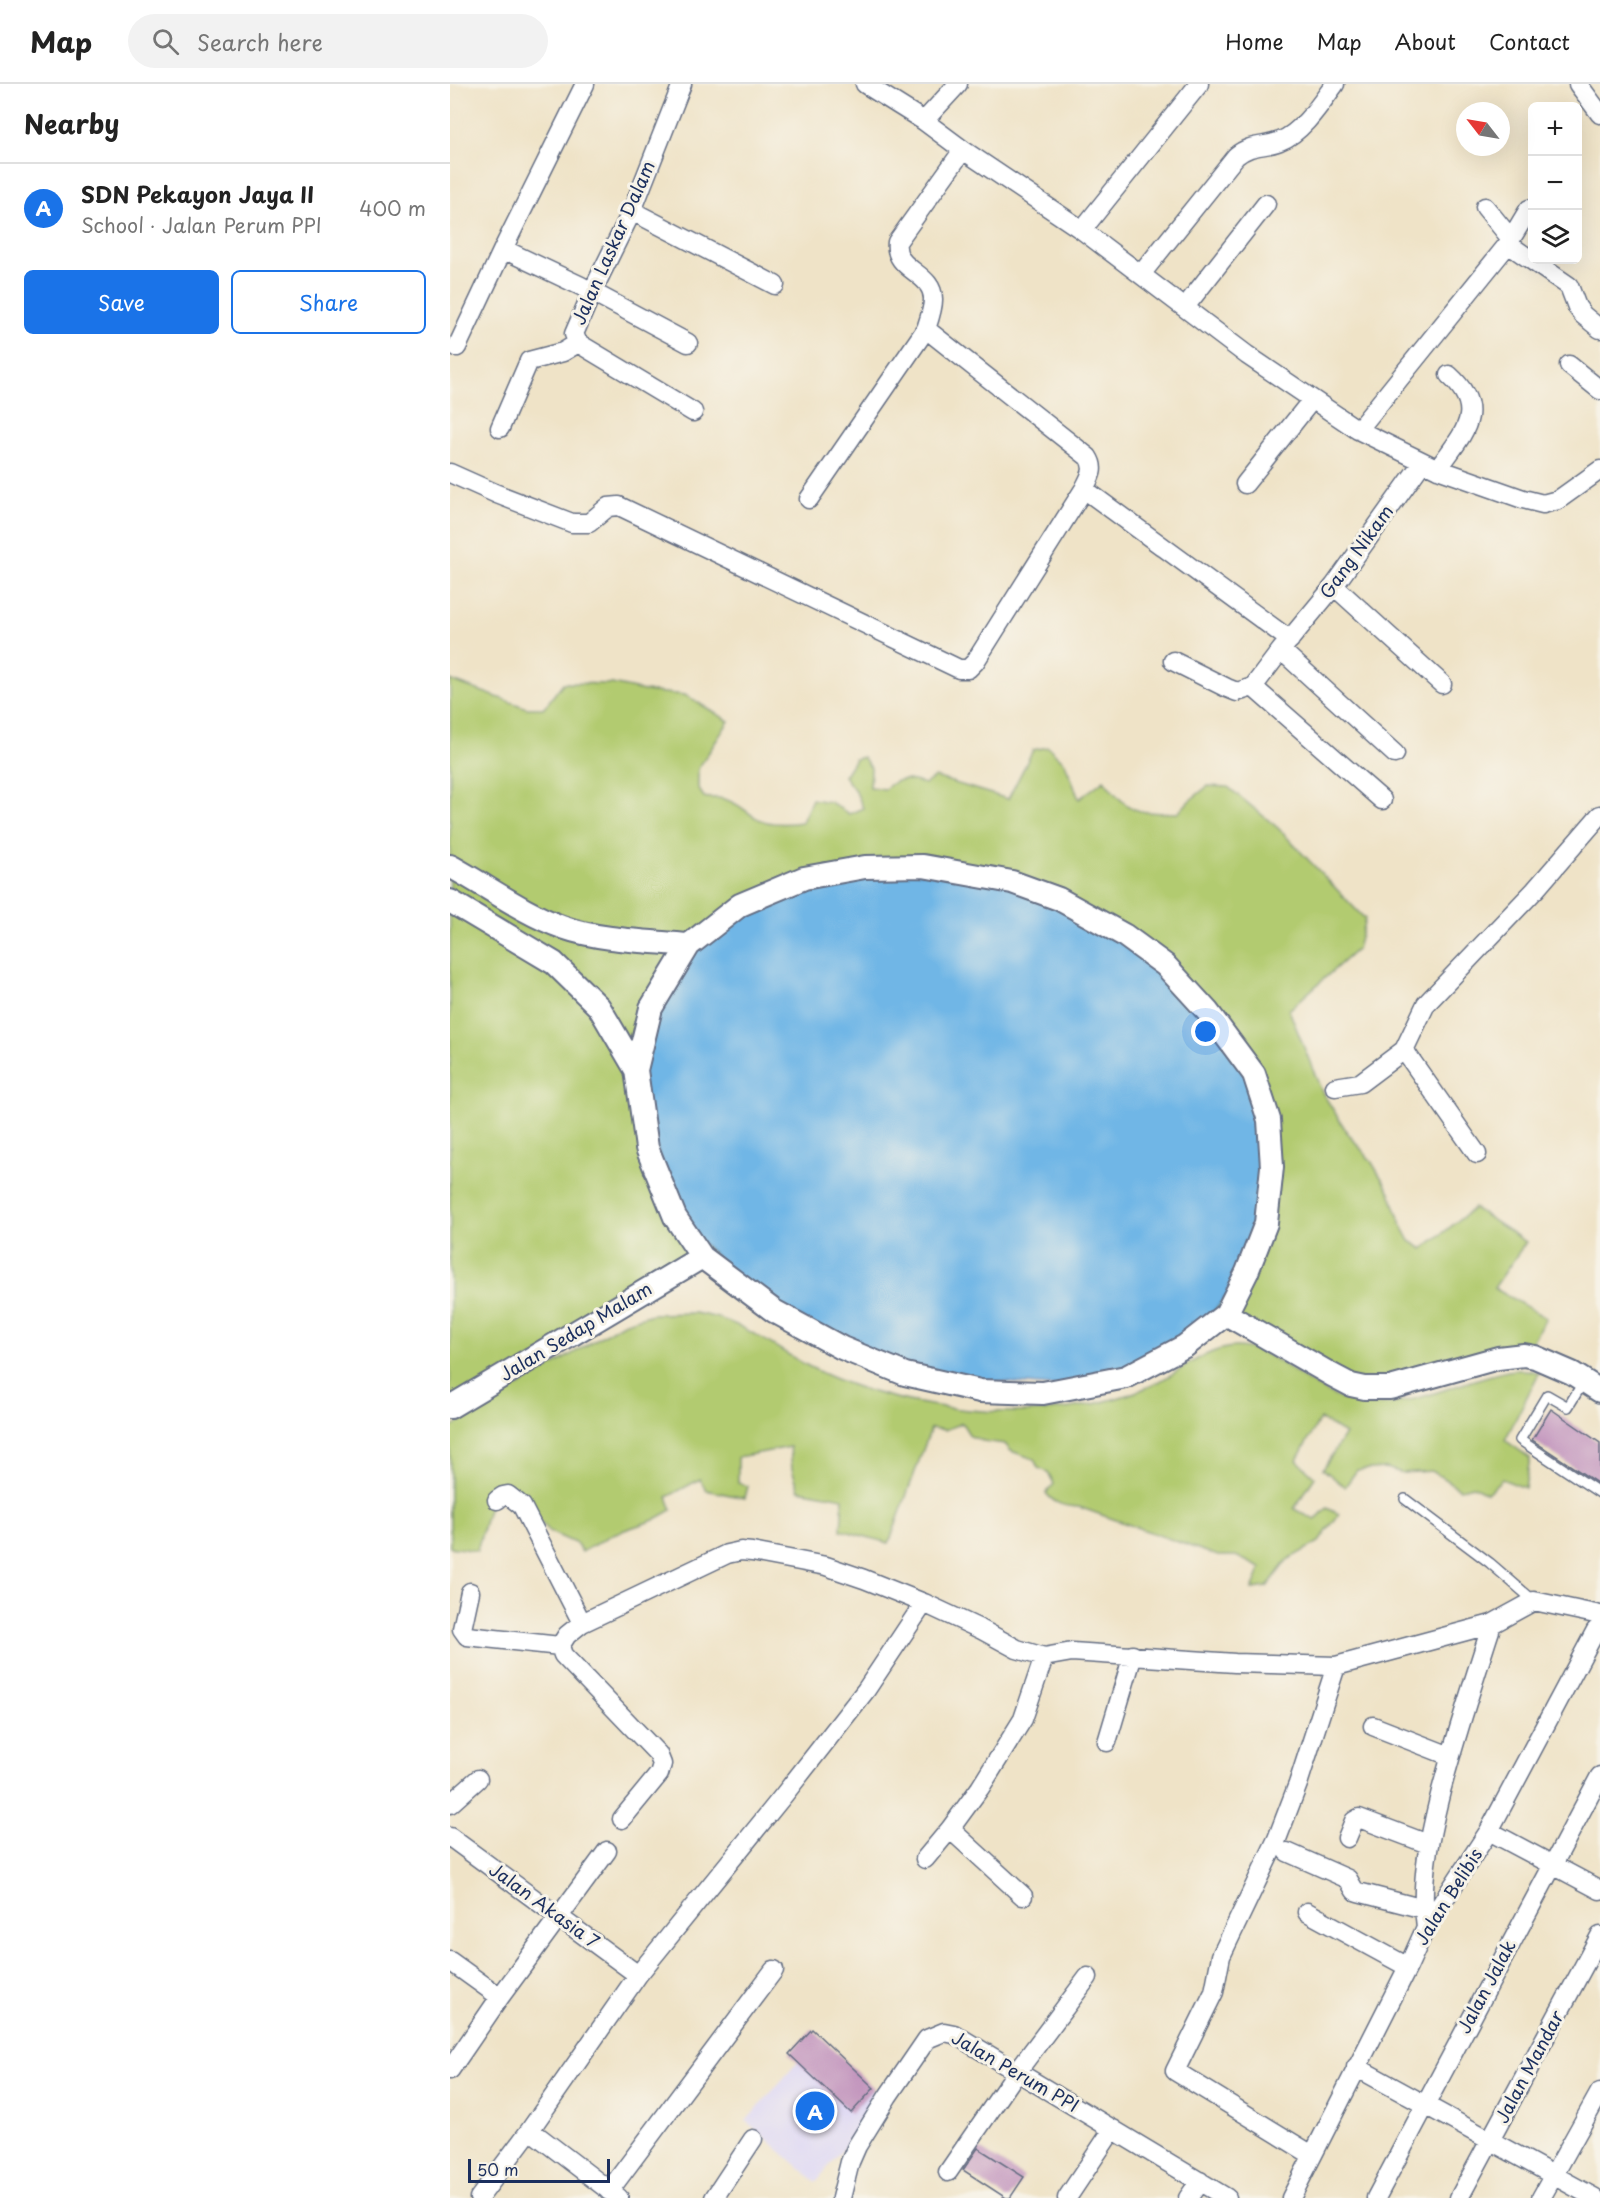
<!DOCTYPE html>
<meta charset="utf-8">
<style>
:root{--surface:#fff;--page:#f2f2f2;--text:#222;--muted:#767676;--line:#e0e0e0;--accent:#1a73e8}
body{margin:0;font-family:"Playpen Sans",sans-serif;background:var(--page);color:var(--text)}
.controls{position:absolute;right:18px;top:18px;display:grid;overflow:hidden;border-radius:9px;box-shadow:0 6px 24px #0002}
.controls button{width:54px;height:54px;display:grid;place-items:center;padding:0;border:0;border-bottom:2px solid var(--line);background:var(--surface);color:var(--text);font:30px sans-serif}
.compass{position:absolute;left:1006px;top:18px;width:54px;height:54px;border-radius:50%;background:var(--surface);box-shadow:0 6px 24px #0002;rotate:301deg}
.scale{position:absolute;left:18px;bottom:15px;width:142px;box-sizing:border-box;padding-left:6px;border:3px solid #1b2f5e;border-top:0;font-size:16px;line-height:21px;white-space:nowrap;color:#1b2f5e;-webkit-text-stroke:4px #f7f3e8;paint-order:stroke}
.you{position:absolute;left:756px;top:948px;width:21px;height:21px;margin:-15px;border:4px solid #fff;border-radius:50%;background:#1a73e8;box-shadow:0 0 0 9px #1a73e833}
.badge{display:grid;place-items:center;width:39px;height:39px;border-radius:50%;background:var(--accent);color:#fff;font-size:20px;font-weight:700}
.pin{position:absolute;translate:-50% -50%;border:3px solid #fff;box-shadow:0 2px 6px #0006}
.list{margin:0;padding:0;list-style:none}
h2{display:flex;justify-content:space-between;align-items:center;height:78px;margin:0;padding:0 24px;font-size:26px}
h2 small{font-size:20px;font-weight:400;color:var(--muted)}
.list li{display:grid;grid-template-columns:39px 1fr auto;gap:18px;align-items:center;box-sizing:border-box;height:90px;padding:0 24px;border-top:2px solid var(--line)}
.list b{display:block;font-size:22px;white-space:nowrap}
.list p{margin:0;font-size:20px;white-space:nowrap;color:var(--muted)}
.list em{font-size:20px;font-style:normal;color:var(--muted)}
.actions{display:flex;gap:12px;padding:18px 24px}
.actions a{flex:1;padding:14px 0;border:2px solid var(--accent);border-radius:9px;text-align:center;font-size:21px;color:var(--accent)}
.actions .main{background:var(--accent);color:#fff}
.icon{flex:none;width:33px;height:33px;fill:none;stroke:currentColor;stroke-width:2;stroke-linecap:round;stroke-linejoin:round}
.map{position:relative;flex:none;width:1150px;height:2114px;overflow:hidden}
header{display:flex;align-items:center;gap:36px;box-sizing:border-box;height:84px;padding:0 30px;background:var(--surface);border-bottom:2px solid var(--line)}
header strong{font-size:28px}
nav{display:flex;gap:33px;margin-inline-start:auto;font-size:21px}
.search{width:420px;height:54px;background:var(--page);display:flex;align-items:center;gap:15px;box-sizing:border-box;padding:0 21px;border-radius:33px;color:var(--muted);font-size:22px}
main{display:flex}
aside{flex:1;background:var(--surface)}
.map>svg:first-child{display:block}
.built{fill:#dcd6f6}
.green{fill:#b2cb70;stroke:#667d67;stroke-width:1.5}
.water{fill:#6fb6e6;stroke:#4572a2;stroke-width:1.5}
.building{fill:#c396be}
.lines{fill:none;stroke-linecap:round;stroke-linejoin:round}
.service-casing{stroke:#656e83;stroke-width:12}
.minor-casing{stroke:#656e83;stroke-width:21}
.tertiary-casing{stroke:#656e83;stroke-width:26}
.service{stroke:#fff;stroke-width:9}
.minor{stroke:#fff;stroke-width:18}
.tertiary{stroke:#fff;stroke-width:22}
.labels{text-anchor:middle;stroke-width:6;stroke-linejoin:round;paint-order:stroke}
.street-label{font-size:18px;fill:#1b2f5e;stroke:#f7f3e8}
</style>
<header>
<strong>Map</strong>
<div class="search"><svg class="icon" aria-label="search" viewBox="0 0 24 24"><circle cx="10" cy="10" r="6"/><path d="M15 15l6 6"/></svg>Search here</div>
<nav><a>Home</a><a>Map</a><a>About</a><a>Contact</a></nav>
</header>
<main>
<aside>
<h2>Nearby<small></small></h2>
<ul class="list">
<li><span class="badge">A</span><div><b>SDN Pekayon Jaya II</b><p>School · Jalan Perum PPI</p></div><em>400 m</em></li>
</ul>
<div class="actions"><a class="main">Save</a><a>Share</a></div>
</aside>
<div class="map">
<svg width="1150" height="2114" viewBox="0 0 1150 2114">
<rect width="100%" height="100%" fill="#f7f3e8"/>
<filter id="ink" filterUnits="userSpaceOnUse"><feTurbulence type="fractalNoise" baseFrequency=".0167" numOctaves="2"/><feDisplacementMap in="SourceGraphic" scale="12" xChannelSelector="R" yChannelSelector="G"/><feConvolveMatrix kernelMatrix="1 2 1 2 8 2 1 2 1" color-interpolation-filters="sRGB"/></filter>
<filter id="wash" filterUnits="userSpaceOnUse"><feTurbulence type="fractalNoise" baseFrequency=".008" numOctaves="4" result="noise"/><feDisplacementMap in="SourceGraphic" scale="24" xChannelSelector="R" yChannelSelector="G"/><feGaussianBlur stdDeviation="1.35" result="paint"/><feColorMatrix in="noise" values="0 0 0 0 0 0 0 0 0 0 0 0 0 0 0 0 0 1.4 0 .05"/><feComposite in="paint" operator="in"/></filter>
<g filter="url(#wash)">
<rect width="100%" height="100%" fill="#efe3c7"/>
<path class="built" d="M368,1955L432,2017L366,2098L296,2037Z"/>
<path class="green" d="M0,596L77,624H94L113,599L162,600L194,607L235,611L279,637L248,685V704L254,713C261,715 270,713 277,716C289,720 295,727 305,733C318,742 338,740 352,738L362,715L380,718L399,730L413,724L406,708L394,692L405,675L413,673L421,684L420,703L435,705C449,692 457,695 475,700L485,693L558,715L583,666L598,663L615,679L629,715L654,696C681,732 686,728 728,729L739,717L758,702L778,703L828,744L915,835L907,865L839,926L872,1008L897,1048L921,1077L940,1108L951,1140L960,1157L973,1165L1024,1124L1076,1158L1044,1204L1096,1234L1074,1271L915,1304L776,1230L252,1173L0,1323Z
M244,1229C291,1235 318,1260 358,1282C394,1301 435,1313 474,1320C546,1333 630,1332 698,1303C724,1292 755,1264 784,1263C830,1260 865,1321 923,1321C957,1321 995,1305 1028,1295C1049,1289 1068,1281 1089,1289L1055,1356L1080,1374L1075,1404L1052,1395L1037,1409L1023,1402L1010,1405L982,1387L953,1389L935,1384L907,1386L895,1403L873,1385L895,1350L870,1335L847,1376L865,1393L844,1425L865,1436L877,1424L889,1430L869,1458L837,1476L817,1503L802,1505L811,1484L786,1472H768L629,1423C615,1422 605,1421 596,1409L604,1400L598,1388L588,1384L584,1375L561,1367L555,1360L533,1357L520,1352L512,1339L495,1346L481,1344L439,1459L391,1446L393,1414L349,1406L342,1385L340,1363L288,1373V1399L298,1402L295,1414L256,1406L250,1395L217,1413L222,1426L204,1436L163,1450L132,1468L127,1460L100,1448L60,1406L41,1413L27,1467L0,1463V1344L173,1239L202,1230Z"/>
<path class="water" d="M415,783L562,798L674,851L804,990L822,1083L798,1186L735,1262L625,1304L455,1290L324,1227L225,1133L186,986L239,861L290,821Z"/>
<g id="blocks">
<path class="building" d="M1101,1325L1150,1359V1401L1082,1356Z
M362,1945L424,2004L401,2029L339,1970Z
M528,2064L574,2093L560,2114H556L513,2086Z"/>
</g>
</g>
<g filter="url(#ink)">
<use href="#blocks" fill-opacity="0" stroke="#656e83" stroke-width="1.5"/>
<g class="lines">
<g class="service-casing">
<path id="service" d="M1134,1297L1118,1323L1097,1311L1070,1356L1150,1409
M955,1415L1040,1479L1084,1517"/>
</g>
<g class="minor-casing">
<path id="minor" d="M232,0L182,127L142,208L124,250L128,259L243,328
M415,0L474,37L513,66L632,146L797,271L908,346L988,385L1073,415L1093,420L1108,416L1150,386
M1128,0L1150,30
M474,37L508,0
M1035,123L1061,155
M182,127L325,201
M632,146L749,0
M1058,160L1119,202L1127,223L1133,231L1150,245
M53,165L131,202L238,259
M692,189L786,72C802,59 813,64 830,57C852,49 871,19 885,0
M735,223L816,120
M7,263L53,165L135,0
M1119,281L1150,306
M50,344L79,277L113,268L128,259
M908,346L1058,160L1079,125
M988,385C1012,350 1039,327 999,291
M0,389L47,410L122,439H139L158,423L169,422L509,585H518L525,578L634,405C640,393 646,385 638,373L476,245
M795,400L861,317
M634,405L840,556
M359,415L476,245C479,236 483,225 483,216C484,188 443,187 447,158L513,66
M884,502L992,600
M831,566L945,670
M723,577L777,604L787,608L803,603
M932,716L803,603L831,566L884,502L972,379
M954,966L1027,1070
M885,1003L910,999L954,966L976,920L1085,806L1150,731
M47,1416L53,1412L58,1411L72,1422L132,1539
M20,1508L12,1545L17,1552L110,1562
M923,1642L1000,1672
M657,1658L683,1571
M0,1720L28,1695
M172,1735L209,1690L212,1680L208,1670L113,1571L110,1562L117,1551L132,1539L277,1470L291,1467L302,1468L376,1482L414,1495L474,1519L532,1546L567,1565L594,1573L622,1568L785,1579L886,1582L1042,1540
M500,1745L573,1812
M1039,1747L1150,1806
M0,1753L188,1891
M897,1754L904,1737L909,1734L978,1760
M837,1768L898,1795L905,1807L908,1808L974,1825
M475,1775L500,1745L530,1704L573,1635L594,1573
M857,1828L958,1883
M976,1843C969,1797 980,1751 991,1707C1006,1651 1024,1596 1042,1540L1084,1517L1150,1531
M0,1877L50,1913
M906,1983L1145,2114
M0,1986L50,1913L157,1767
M80,2046L169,2114
M862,2071L725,1987L764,1908L771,1872L827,1755L848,1700L886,1582
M498,2088L566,1989L638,1893
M159,2107L324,1886
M29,2114L80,2046L188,1891L333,1712L416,1606L474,1519
M264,2114L303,2055
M391,2114L400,2078L407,2062L438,2012L477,1955L494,1948L504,1950L777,2114
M617,2114L663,2045
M738,2114L750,2097
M841,2114L958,1883L976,1843L1039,1747L1146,1546
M926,2114L1150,1692
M1009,2114L1150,1852
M1091,2114L1150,2008"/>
</g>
<g class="tertiary-casing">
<path id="tertiary" d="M0,782C37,802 73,829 112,843C152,857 198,857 239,861
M473,782L562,798L609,815L674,851L715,881L758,928L804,990L819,1036L822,1083L816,1139L797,1188L776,1230L735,1262L676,1293L593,1309L530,1307L455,1290L392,1264L324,1227L252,1173L225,1133L197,1064L186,986L201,924L239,861L290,821L354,794L415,783Z
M0,817L104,879L149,923L186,986
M776,1230L882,1291L901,1301L915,1304H940L1048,1274L1074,1271L1085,1273L1122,1289L1150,1307
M0,1323L252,1173"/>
</g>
<use href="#service" class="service"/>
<use href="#minor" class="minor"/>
<use href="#tertiary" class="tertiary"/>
</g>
</g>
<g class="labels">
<g class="street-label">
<text transform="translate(164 159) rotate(-66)" y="6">Jalan Laskar Dalam</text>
<text transform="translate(907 468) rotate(-54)" y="6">Gang Nikam</text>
<text transform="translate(126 1248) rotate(-31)" y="6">Jalan Sedap Malam</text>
<text transform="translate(999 1813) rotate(-58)" y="6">Jalan Belibis</text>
<text transform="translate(94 1822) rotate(36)" y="6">Jalan Akasia 7</text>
<text transform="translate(1037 1903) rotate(-62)" y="6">Jalan Jalak</text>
<text transform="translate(1080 1983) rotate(-62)" y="6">Jalan Mandar</text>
<text transform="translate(565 1988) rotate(30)" y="6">Jalan Perum PPI</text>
</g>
</g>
</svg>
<div class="controls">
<button>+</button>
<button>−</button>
<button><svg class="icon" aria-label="layers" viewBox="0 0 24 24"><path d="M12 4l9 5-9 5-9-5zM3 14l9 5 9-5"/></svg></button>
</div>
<svg class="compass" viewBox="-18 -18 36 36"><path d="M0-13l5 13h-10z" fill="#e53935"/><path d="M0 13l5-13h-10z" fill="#767676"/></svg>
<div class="scale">50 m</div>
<div class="you"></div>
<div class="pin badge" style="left:365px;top:2027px">A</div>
</div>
</main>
